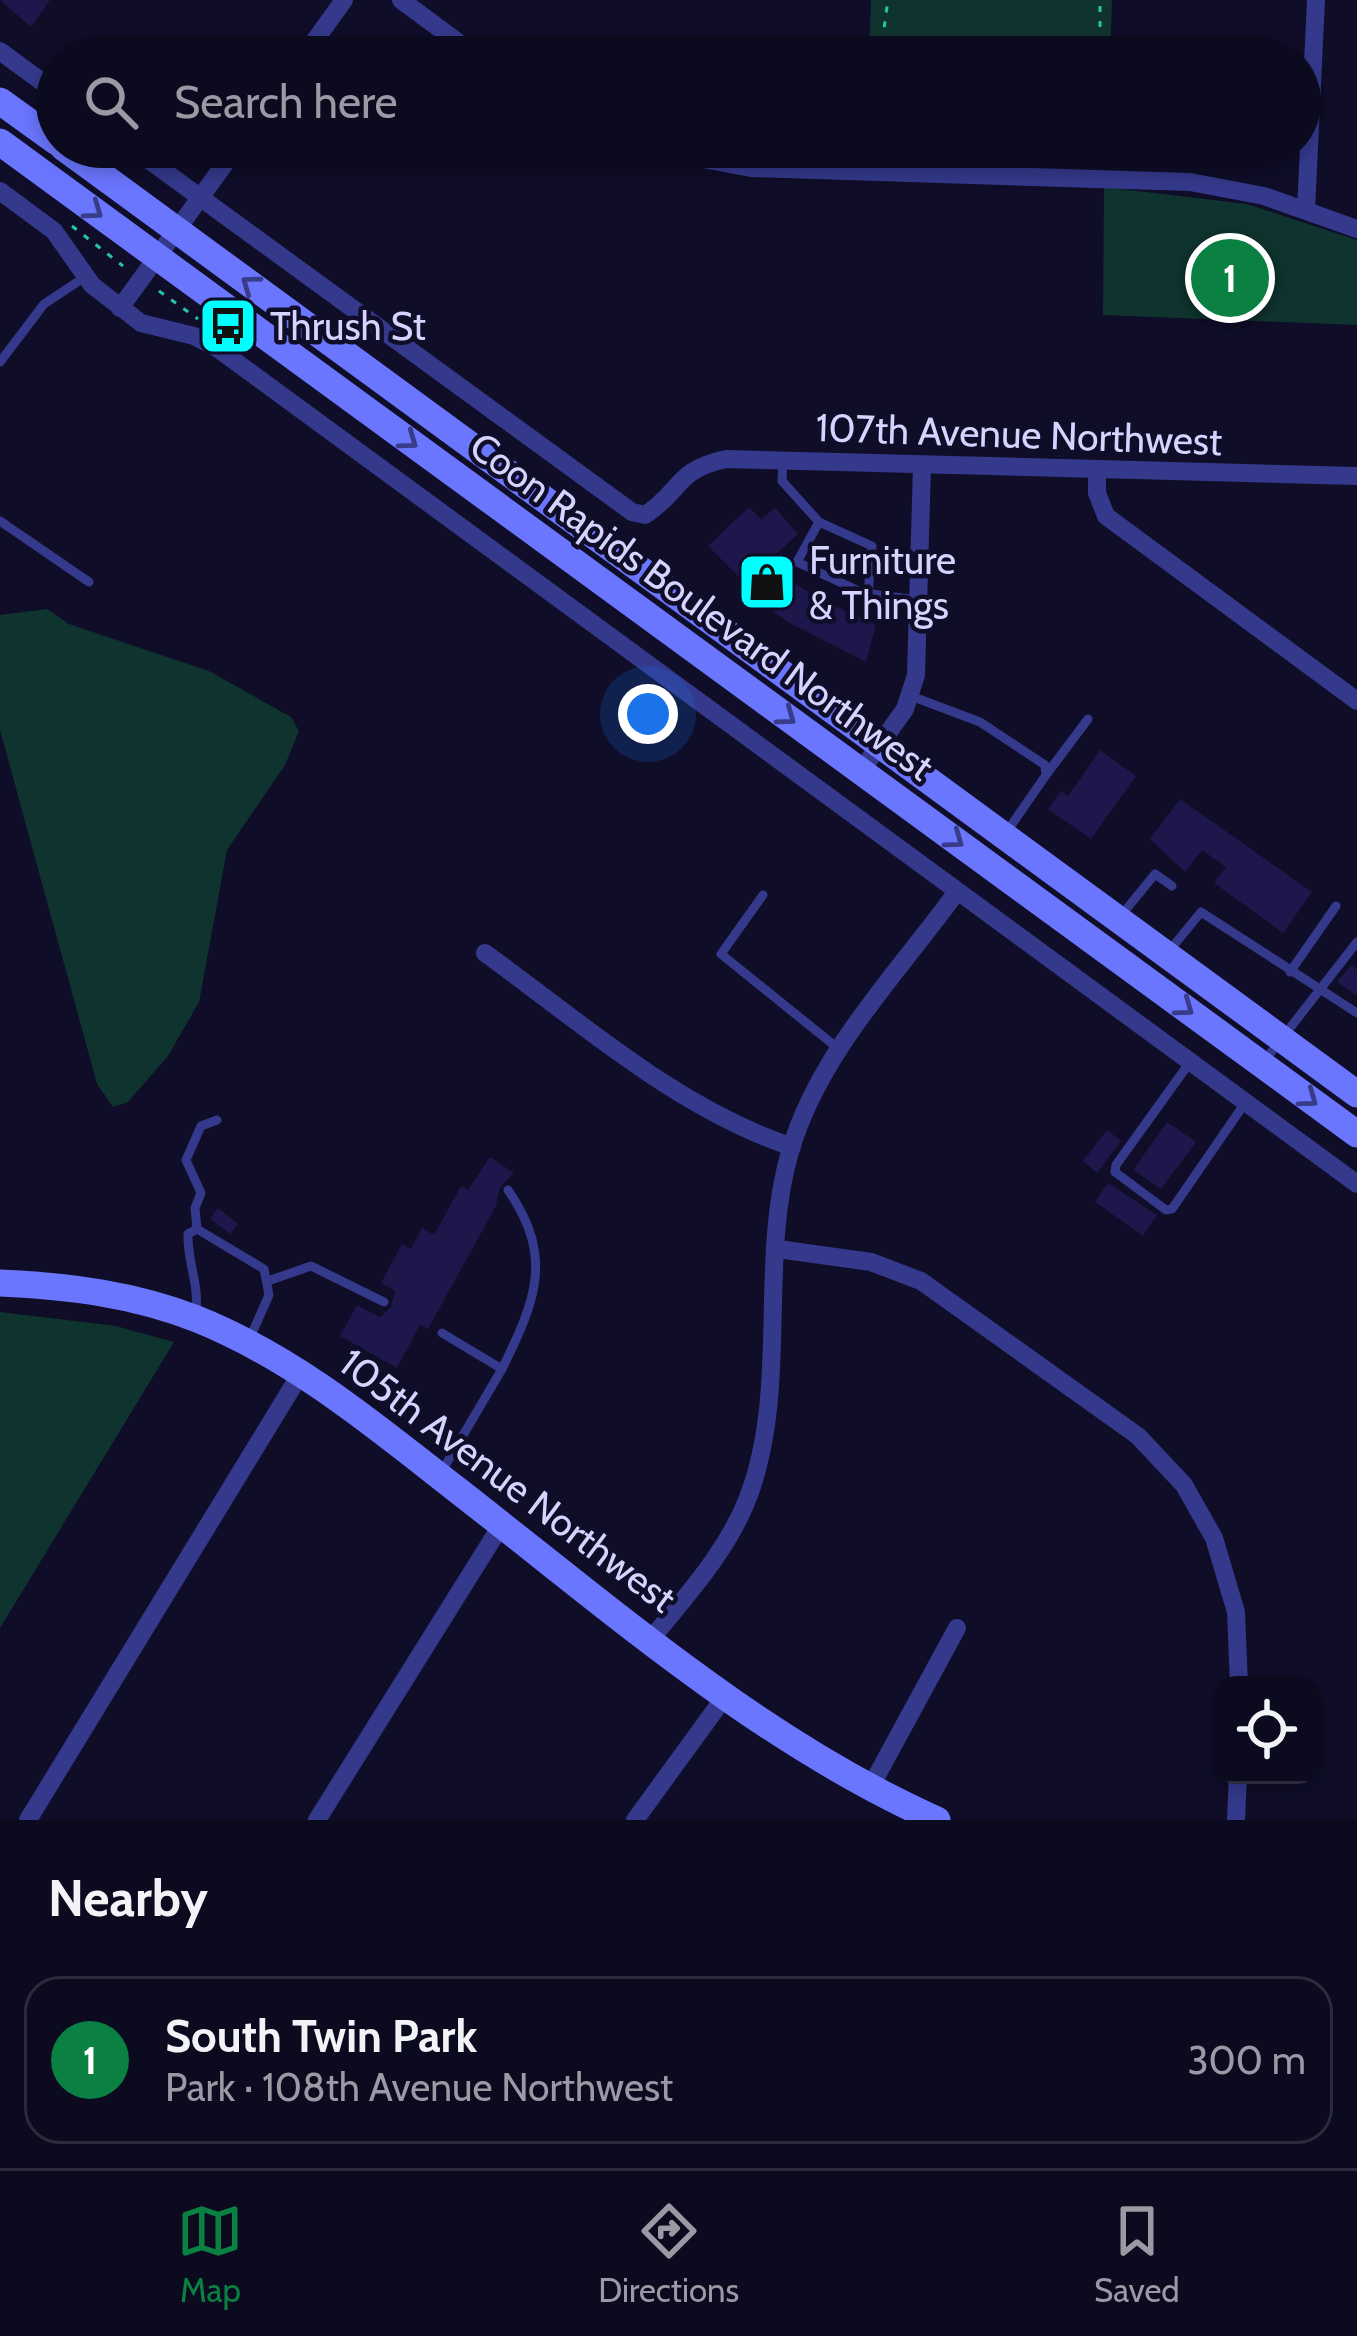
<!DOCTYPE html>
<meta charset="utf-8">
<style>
:root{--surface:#0b0a1e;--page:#141327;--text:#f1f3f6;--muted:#9a9aa4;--line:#2b2b3c;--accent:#0b8043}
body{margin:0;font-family:Cabin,sans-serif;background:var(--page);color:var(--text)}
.controls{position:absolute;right:36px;bottom:36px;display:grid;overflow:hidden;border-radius:24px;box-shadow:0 6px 18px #0003}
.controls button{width:108px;height:108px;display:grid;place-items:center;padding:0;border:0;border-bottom:3px solid var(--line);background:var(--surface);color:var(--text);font:60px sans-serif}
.you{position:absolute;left:648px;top:714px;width:42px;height:42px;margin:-30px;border:9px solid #fff;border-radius:50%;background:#1a73e8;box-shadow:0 0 0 18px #1a73e833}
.badge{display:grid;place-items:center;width:78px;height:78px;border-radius:50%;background:var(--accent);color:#fff;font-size:39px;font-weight:700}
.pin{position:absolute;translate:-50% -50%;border:6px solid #fff;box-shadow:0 3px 12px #0006}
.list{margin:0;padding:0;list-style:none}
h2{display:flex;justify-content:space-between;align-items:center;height:156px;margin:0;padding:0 48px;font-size:51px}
h2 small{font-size:39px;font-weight:400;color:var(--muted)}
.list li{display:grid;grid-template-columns:78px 1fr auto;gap:36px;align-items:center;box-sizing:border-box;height:168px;margin:0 24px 24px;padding:0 24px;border:3px solid var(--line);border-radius:36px}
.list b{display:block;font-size:45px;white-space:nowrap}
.list p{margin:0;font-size:39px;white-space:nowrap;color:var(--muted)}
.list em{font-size:39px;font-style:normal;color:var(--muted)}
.icon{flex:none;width:66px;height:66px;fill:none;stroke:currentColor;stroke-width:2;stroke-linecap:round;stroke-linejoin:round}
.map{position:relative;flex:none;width:1357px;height:1820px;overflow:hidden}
.search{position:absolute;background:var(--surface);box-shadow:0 6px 18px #0003;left:36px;right:36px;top:36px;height:132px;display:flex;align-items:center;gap:30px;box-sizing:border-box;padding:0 42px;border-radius:66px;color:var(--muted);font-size:45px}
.sheet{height:348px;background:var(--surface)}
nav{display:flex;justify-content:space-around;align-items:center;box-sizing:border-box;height:168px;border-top:3px solid var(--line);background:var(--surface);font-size:33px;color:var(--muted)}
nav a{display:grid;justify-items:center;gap:6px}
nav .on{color:var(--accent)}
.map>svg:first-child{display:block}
.green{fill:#0f332e}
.building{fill:#1d174b}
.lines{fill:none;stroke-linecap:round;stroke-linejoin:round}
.path{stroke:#23c4ab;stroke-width:3;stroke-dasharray:6 9;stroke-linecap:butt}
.lane{stroke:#34398c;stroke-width:9}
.street{stroke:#34398c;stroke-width:18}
.secondary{stroke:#6b76ff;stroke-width:27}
.oneway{stroke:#383c89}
.labels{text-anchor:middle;stroke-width:9;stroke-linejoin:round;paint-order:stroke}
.poi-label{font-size:39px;fill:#d5d4ff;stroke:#0f0d28;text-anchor:start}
.street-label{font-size:39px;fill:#d5d4ff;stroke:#0f0d28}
</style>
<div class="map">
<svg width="1357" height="1820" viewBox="0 0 1357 1820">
<rect width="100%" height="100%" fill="#0f0d28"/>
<path class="green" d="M871,0H1112L1110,57H869Z
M1104,187L1247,204L1357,240V325L1103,315Z
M47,609L69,624L209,671L291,717L299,731L285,765L227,850L199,1002L168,1056L128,1102L113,1107L97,1084L0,730V615Z
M0,1312L116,1326L174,1342L0,1628Z"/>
<path class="building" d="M0,0H50L31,27Z
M749,507L761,519L775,508L798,534L766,563L812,595L876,625L866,662L786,621L738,584L742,580L708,546Z
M1100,750L1136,776L1091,839L1048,809L1061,791L1068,796Z
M1180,799L1312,892L1283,933L1214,883L1226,867L1202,850L1185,872L1150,839Z
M1351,965L1357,969V996L1337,982Z
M1167,1122L1196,1142L1161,1189L1133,1170Z
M1107,1130L1121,1141L1097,1173L1083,1161Z
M490,1157L514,1173L500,1187L496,1206L428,1329L420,1325L397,1368L340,1336L357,1305L380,1317L391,1307L395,1291L381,1283L402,1244L411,1249L422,1228L434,1235L461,1186L468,1190Z
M1108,1183L1157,1215L1143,1236L1095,1202Z
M218,1208L238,1224L230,1234L210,1219Z"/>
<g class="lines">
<path class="path" d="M880,57L888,0
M1100,57V0
M1085,162L1086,147
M72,226L123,266
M159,291L198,319"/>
<path class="lane" d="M0,362L44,304L85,277
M783,461L782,481L819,522L797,562L863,593L918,600
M0,521L89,582
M819,522L872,546L868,595
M911,696L980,722L1045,765L1046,775L1008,830
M1046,775L1088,719
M763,895L721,954L840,1050
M1119,918L1155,874L1172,886
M1170,950L1201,912L1357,1013
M1290,972L1336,906
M1265,1060L1357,942
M1190,1062L1116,1165L1115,1172L1166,1210L1172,1209L1245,1103
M197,1229L195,1208L201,1193L186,1160L201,1126L217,1120
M268,1281L311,1266L384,1302
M196,1311C199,1283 187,1261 188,1234L197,1229L264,1269L269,1295L250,1338
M442,1333L502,1369L442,1471
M502,1369C536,1300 554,1257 508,1190"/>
<path class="street" d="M401,0L478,57
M0,51L57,93
M303,57L344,0
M131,147L632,512L645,515C682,491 675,470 726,459L1357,476
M639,147L751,168L1190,182L1264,196L1357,229
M0,191L54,231L92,285L141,323L194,336L217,348L1357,1184
M1306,210L1316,0
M120,308L237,147
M1097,470V493L1106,516L1357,701
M861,771L905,709L916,675L922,466
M485,953C583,1024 677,1108 792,1147
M778,1249L871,1262L921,1281L1138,1436L1184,1485L1214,1538L1236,1612L1239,1685
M652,1638C688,1594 729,1549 749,1495C789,1387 758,1262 790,1152C818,1054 897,974 956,893
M870,1788L957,1628
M28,1820L301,1373
M317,1820L502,1524
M635,1820L726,1695
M1236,1820L1238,1775"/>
<path class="secondary" d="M0,101L57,142
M0,142L1357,1134
M63,147L1357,1094
M0,1283C68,1286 133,1294 197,1319C294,1358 374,1425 456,1489C608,1607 760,1741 937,1820"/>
</g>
<defs><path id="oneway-chevron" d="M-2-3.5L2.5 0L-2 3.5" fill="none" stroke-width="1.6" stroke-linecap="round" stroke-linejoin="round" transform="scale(3)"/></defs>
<g class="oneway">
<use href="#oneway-chevron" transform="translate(94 211) rotate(36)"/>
<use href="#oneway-chevron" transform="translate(250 284) rotate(-144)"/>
<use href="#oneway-chevron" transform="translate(409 441) rotate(36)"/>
<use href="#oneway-chevron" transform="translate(787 717) rotate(36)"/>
<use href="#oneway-chevron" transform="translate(955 840) rotate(36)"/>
<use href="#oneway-chevron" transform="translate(1185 1008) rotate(36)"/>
<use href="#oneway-chevron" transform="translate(1309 1099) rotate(36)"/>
</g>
<defs>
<g id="bus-square" transform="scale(3)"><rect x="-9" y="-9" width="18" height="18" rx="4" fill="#0ff" stroke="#0f0d28"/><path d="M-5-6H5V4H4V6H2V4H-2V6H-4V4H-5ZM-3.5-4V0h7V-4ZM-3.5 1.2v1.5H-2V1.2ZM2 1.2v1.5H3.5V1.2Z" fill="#111"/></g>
<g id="shop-square" transform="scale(3)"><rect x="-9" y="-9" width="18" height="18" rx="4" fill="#0ff" stroke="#0f0d28"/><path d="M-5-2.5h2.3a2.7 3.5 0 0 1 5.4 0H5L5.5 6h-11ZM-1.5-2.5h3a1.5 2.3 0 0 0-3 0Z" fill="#111"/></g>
</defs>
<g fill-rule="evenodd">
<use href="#bus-square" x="228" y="326"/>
<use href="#shop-square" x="767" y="582"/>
</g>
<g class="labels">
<g class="poi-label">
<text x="270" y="340">Thrush St</text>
<text x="809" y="574">Furniture<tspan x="809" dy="45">&amp; Things</tspan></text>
</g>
<g class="street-label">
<text transform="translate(1019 434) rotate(2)" y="14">107th Avenue Northwest</text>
<text transform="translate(702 606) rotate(36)" y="14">Coon Rapids Boulevard Northwest</text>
<text transform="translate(508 1480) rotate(37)" y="14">105th Avenue Northwest</text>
</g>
</g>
</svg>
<div class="controls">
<button><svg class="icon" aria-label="locate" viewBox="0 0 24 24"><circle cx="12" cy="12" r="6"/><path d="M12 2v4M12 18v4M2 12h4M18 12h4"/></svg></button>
</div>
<div class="you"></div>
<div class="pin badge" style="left:1230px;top:278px">1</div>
<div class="search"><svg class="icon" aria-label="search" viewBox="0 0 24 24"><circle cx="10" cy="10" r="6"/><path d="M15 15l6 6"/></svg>Search here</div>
</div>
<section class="sheet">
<h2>Nearby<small></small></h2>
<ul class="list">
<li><span class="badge">1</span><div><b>South Twin Park</b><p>Park · 108th Avenue Northwest</p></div><em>300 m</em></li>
</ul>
</section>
<nav>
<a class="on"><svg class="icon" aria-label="map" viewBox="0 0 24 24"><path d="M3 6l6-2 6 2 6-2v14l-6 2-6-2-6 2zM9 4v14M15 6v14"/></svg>Map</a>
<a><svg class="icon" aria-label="directions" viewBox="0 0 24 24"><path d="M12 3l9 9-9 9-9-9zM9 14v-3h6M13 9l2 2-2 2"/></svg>Directions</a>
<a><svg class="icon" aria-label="saved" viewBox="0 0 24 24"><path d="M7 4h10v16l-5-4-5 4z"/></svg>Saved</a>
</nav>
